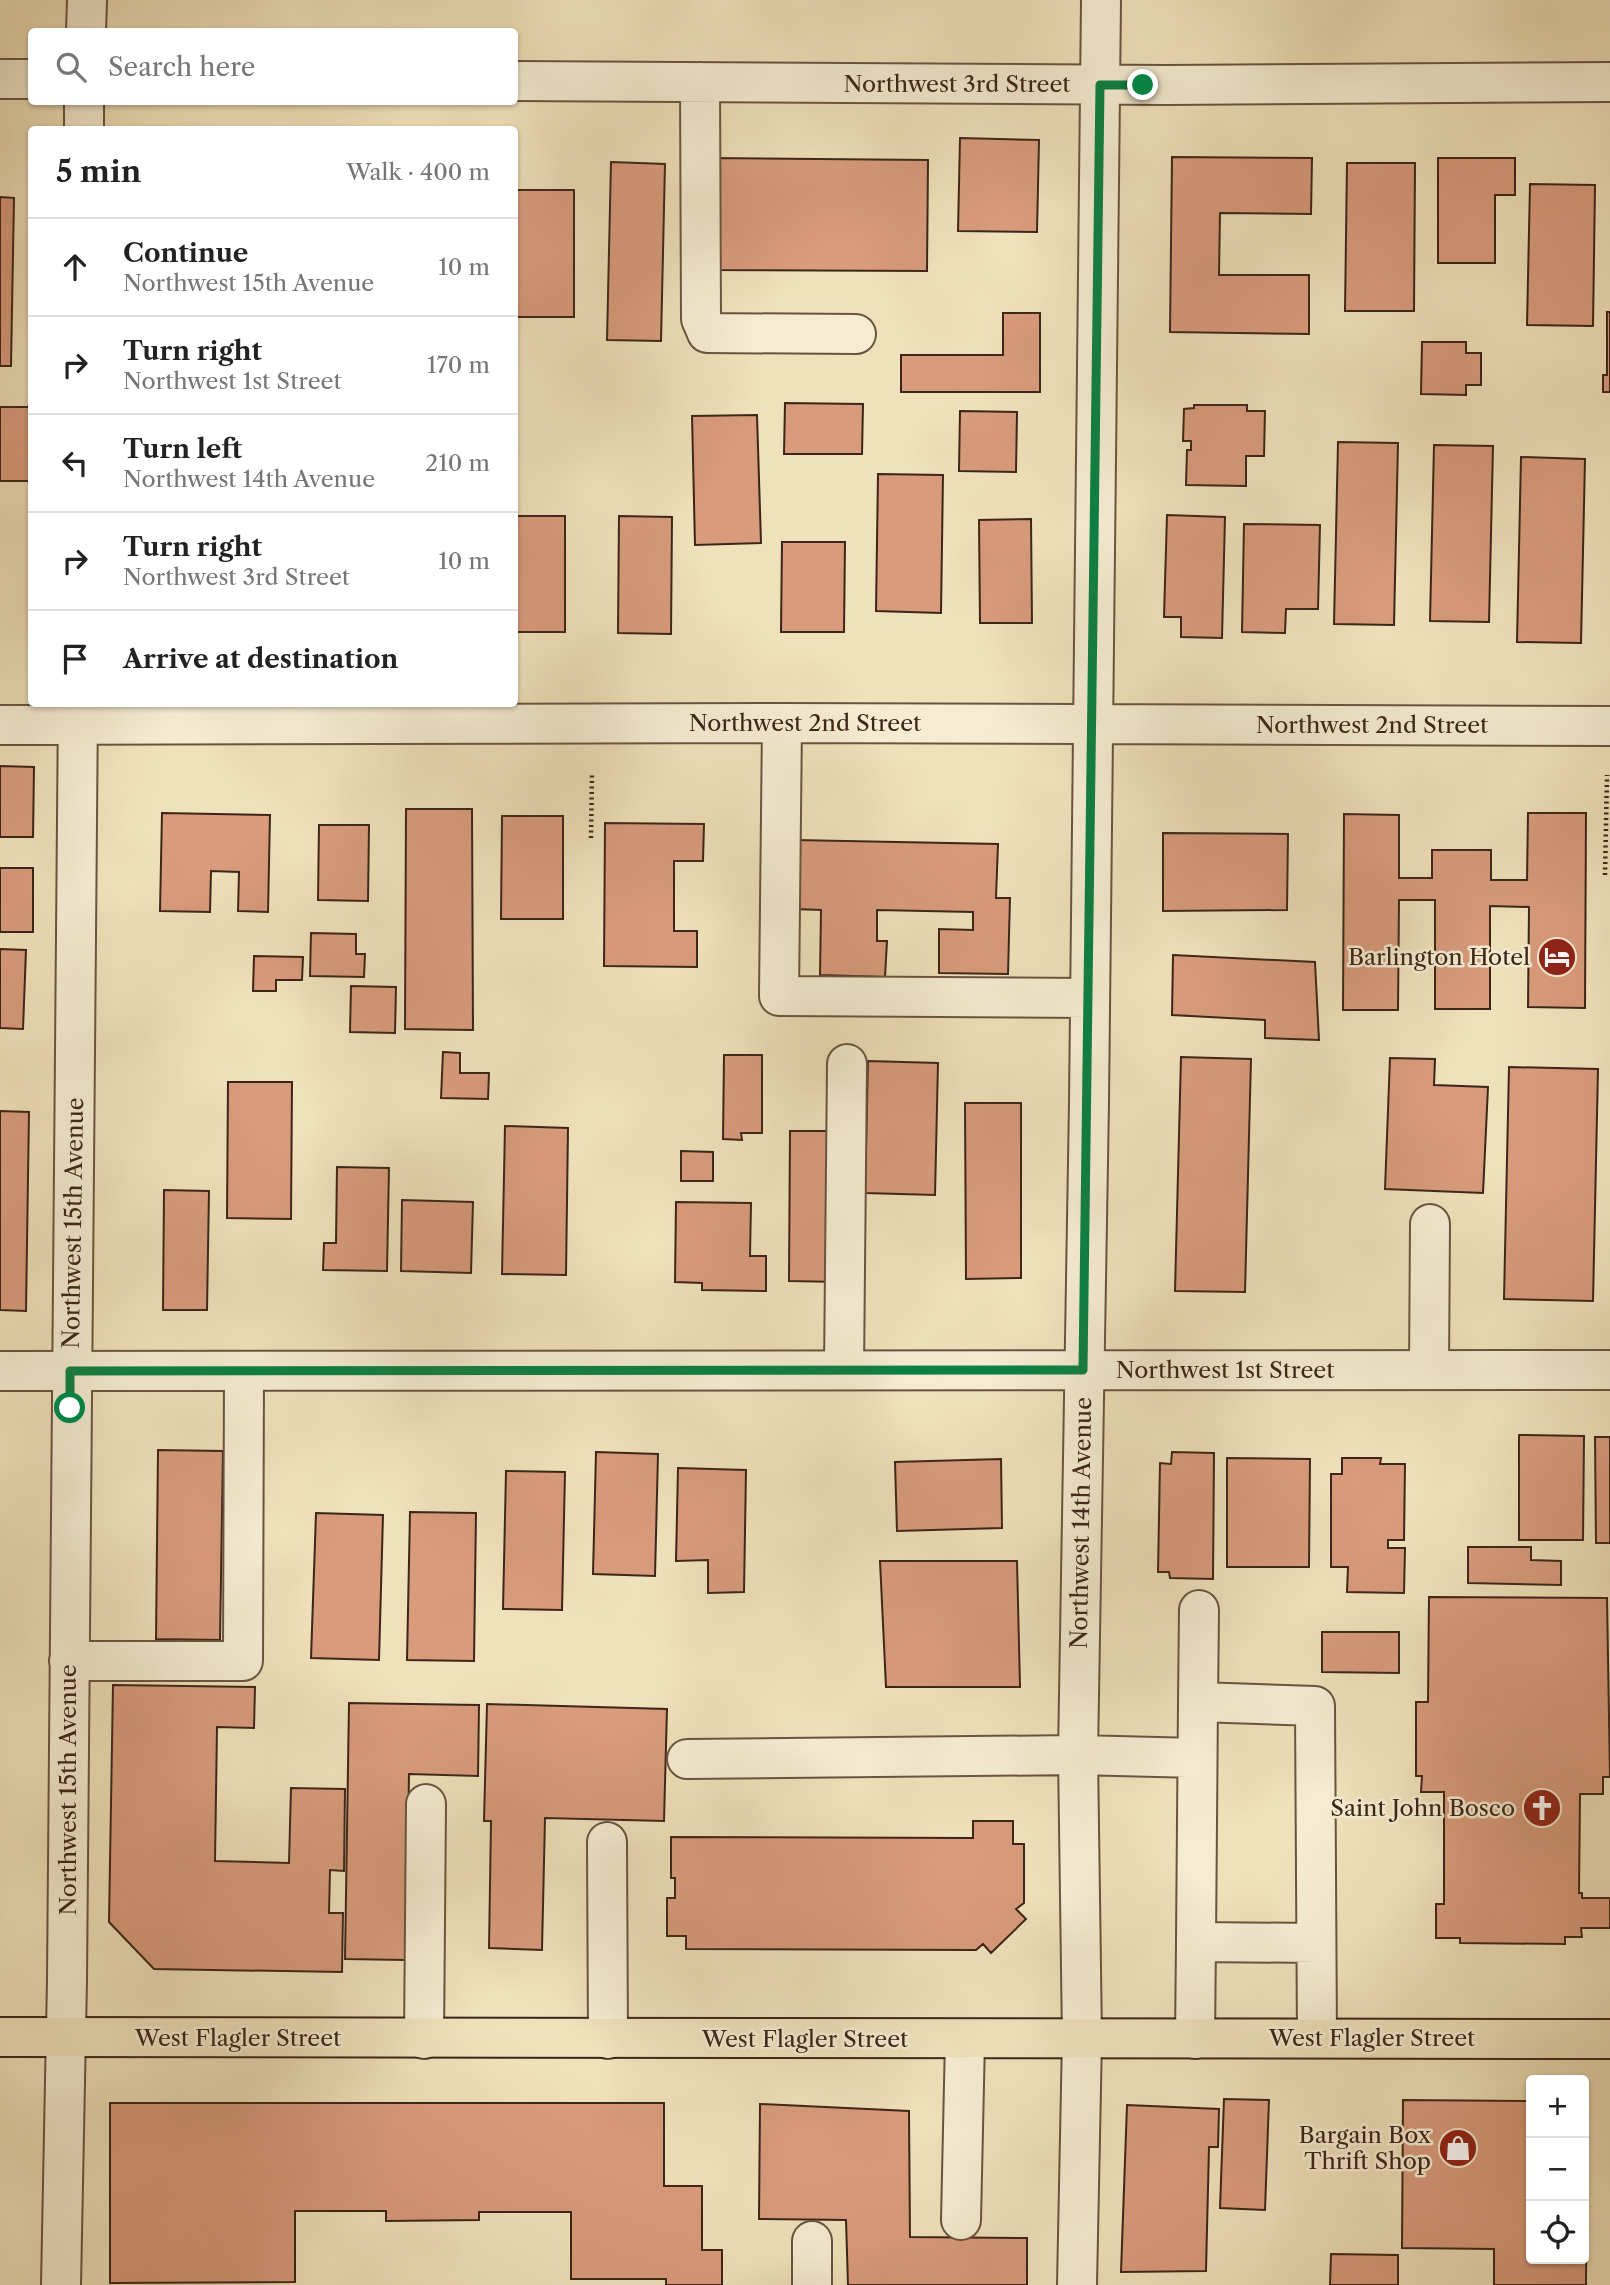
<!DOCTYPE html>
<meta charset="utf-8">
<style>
:root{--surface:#fff;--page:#f6f6f6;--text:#222;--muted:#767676;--line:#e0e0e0}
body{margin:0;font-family:"Libre Caslon Text",serif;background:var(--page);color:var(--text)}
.controls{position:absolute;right:21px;bottom:21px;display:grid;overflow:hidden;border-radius:7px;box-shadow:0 2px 5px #0004}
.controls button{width:63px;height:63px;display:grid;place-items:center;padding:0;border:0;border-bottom:2px solid var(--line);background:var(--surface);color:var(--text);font:35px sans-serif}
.stop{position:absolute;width:21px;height:21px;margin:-16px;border:5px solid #0b8043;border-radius:50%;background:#fff}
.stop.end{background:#0b8043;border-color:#fff;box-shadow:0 2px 7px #0008}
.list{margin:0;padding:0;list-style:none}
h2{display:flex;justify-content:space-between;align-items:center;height:91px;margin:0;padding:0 28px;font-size:30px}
h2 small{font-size:23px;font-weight:400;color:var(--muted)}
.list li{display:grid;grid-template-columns:46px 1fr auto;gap:21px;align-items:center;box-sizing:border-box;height:98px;padding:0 28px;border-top:2px solid var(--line)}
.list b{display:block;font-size:26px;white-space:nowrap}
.list p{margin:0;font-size:23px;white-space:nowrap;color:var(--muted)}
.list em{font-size:23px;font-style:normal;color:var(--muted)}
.icon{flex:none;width:38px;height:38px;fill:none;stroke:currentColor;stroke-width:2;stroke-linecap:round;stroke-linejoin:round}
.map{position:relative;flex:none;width:1610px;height:2285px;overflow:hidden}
.search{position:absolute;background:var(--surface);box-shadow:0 2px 5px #0004;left:28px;top:28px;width:490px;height:77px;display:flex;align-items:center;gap:18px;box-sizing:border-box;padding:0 24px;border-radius:7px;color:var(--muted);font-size:26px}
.panel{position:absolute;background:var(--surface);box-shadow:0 2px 5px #0004;left:28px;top:126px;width:490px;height:581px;border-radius:7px}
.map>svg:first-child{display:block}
.building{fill:#d89b7c;stroke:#3d2519;stroke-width:2}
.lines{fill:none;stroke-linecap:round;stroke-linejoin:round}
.minor-casing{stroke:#6a5441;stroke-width:42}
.major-casing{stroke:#3d2519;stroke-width:42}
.path{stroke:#3d2519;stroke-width:4.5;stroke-dasharray:2 3.5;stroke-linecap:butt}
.minor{stroke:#f5ecd2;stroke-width:38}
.major{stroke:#efe1ba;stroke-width:38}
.route{stroke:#0b8043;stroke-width:9}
.labels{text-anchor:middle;stroke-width:5;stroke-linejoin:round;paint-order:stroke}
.street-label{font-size:23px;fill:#3d2519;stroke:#f5ecd2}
.poi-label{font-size:23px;fill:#3d2519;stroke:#f5ecd2;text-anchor:end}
</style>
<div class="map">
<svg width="1610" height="2285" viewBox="0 0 1610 2285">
<rect width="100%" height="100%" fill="#efe1ba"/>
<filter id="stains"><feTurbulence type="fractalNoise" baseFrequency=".00286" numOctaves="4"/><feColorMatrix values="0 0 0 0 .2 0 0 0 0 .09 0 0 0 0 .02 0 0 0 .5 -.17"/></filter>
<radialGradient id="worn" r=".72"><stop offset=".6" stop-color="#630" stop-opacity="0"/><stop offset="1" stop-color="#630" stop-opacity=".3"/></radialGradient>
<path class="building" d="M960,138L1039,140L1037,232L958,231Z
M1172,157L1312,158L1311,214L1220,213L1219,275H1309V334L1170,332Z
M712,158L928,160L927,271L711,270Z
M1438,158H1515V195H1495V263H1438Z
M611,162L665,164L661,341L607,340Z
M1347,163H1415L1414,311H1345Z
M1530,184L1595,185L1593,326L1527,325Z
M515,190H574V317H516Z
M0,197L14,198L11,366H0Z
M1607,312H1610V392H1603V375H1607Z
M1003,313H1040V392H901V355H1003Z
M1422,342H1466V353H1481V385H1466V395L1421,394Z
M785,403L863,404L862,454H784Z
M1194,405H1247V411H1265L1264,456H1246V486L1186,485L1187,450H1191V441H1183L1184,409L1194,408Z
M0,407H32V481H0Z
M960,411L1017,412L1016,472L959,471Z
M757,415L761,543L695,545L692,416Z
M1338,442L1398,443L1394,625L1334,624Z
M1434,445L1493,446L1489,622L1430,621Z
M1521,457L1585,459L1581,643L1517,642Z
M878,474L943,475L941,613L876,611Z
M1167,515L1225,517L1222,638L1181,637V617H1164Z
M514,516H565V632H514Z
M619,516L672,517L671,634L618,633Z
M1031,519L1032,623H980L979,520Z
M1244,524L1320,525L1318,609H1286L1285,633L1242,632Z
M782,542H845L844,632H781Z
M0,766L34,767L33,837H0Z
M406,809H472L473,1030L405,1029Z
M162,813L270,815L268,912L238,911L239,872L211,871L210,912L160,911Z
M1528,813H1586L1585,1008L1528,1007L1529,907L1490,906V1009H1435V900H1399L1398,1010H1343L1344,814L1399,815V878H1432V850H1491V880H1527Z
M502,816H563V919H501Z
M605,823L704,824L703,861H674V931H697V967L604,966Z
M319,825H369L368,901L318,900Z
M1163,833L1288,834L1287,910L1163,911Z
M795,840L998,844L996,898H1010L1008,974L939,973V929L973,930V912L877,910V941H887L885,977L820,975L821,910L794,909Z
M0,868H33V932H0Z
M311,933L356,934V954H365L364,977L310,976Z
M0,949L26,950L23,1029L0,1028Z
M1173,955L1315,962L1319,1040L1265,1038V1020L1172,1015Z
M254,956L303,957L302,980H276V991H253Z
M351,986L396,987L395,1033L350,1032Z
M443,1052L460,1053V1073H489L488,1099L441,1098Z
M724,1055H762V1133H741L742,1140L723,1139Z
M1181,1057L1251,1059L1245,1292L1175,1291Z
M1390,1058L1435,1059L1434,1085L1488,1087L1483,1193L1385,1189Z
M868,1061L938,1063L935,1195L865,1193Z
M1509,1067L1598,1069L1593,1301L1504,1299Z
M228,1082H292L291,1219L227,1218Z
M965,1103H1021V1278L966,1279Z
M0,1111L29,1112L26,1311L0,1310Z
M505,1126L568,1128L566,1275L502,1274Z
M790,1131H842L841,1282L789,1281Z
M681,1151L713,1152V1181H681Z
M337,1167L389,1168L387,1271L323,1270L324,1243H336Z
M164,1190L209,1191L207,1310H163Z
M402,1200L473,1202L471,1273L401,1271Z
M676,1202L751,1203L750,1256H766V1291L702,1290V1283L675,1282Z
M1519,1435L1584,1436L1583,1540H1519Z
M1595,1437H1610V1543H1596Z
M158,1450L223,1451L220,1640L156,1639Z
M596,1452L658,1454L655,1576L593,1574Z
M1172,1452L1214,1453L1213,1579L1170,1578L1169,1572H1158L1160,1463L1171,1464Z
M1227,1458L1310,1459L1309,1567H1227Z
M1342,1458H1381L1380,1464H1405L1404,1540H1388V1548H1405L1404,1593L1347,1592L1348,1567H1331V1474H1342Z
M1001,1459L1002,1528L897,1531L895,1462Z
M678,1468L746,1470L744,1592L708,1593V1560L676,1561Z
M506,1471L565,1472L562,1610L503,1609Z
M410,1512L476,1513L474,1661L407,1660Z
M316,1513L383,1515L379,1660L311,1658Z
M1468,1547H1531V1560L1561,1561V1585L1468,1583Z
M880,1561H1017L1020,1687H886Z
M1429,1597L1607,1598L1610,1777H1603V1794H1580L1579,1893H1582V1898H1610V1928H1581L1582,1937H1565V1944L1460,1943V1938H1436V1904H1444V1792H1421L1422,1776H1416V1702H1428Z
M1322,1632H1399V1673L1322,1672Z
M113,1685L255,1687L254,1728L217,1727L215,1861L289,1863L291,1788L345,1789L344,1871L330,1870L329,1913H343L342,1972L154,1969L109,1922Z
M349,1703L479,1705L478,1776L409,1774L406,1960L345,1959Z
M487,1704L667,1709L664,1821L545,1818L542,1950L489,1948L491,1821H484Z
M973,1821H1013V1844H1024V1903L1016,1909L1026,1919L991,1953L983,1944L976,1950L686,1949V1936H667V1898H675V1878H671V1837L973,1838Z
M1224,2099L1269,2100L1265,2210L1220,2208Z
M1403,2100L1531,2101V2259H1584V2101H1587L1586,2285H1494V2249L1402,2248Z
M110,2103H664V2186H702V2250H722V2285H666V2279H571V2212H479V2220L386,2221V2211H295V2282L110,2283Z
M760,2104L909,2111L910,2237L1027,2238V2285H848L846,2220L759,2219Z
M1127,2105L1219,2109L1218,2147H1209L1206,2271L1121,2272Z
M1331,2254L1398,2255V2285H1330Z"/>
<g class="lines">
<g class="minor-casing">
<path id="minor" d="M86,32L87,0
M0,79H32
M514,81L1166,85L1610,82
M700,82L701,319L707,333L856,334
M84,130V102
M782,723L779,996L1090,998
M0,725L782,723L1610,726
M844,1370L847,1064
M1429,1370L1430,1224
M0,1371L1610,1370
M69,1661H243L244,1373
M1198,1702L1199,1610
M687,1759L1078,1755L1197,1758
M607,1842L608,2039
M1316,1943L1196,1942L1198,1702L1315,1706L1317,2038
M424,2039L426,1804
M1195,2039L1196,1942
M961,2220L965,2039
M61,2285L67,1980L78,704
M812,2285V2241
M1077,2285L1082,2038L1078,1755L1089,1102L1101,0"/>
</g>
<g class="major-casing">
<path id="major" d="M0,2037L1610,2039"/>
</g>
<path class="path" d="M591,838L592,772
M1605,875L1607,775"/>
<use href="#minor" class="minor"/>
<use href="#major" class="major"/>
</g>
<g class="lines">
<path class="route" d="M70,1408V1371L1083,1370L1100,85H1143"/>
</g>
<defs>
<g id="hotel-disc" transform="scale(2.0125)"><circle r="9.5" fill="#8f2418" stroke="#f5ecd2"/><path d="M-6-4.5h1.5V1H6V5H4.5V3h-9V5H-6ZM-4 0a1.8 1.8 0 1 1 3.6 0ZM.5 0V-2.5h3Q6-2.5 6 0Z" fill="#fff"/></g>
<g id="church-disc" transform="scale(2.0125)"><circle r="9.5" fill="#8f2418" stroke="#f5ecd2"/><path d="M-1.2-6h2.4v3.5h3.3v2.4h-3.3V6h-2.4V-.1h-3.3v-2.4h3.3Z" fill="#fff"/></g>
<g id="shop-disc" transform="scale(2.0125)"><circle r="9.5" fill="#8f2418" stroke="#f5ecd2"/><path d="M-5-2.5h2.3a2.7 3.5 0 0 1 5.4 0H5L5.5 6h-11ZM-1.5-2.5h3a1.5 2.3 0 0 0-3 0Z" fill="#fff"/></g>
</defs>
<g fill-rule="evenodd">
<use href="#hotel-disc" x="1557" y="957"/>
<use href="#church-disc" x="1542" y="1808"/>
<use href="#shop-disc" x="1458" y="2148"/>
</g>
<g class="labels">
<g class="street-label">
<text x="957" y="92">Northwest 3rd Street</text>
<text x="805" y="731">Northwest 2nd Street</text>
<text x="1372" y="733">Northwest 2nd Street</text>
<text transform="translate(73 1223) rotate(-89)" y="8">Northwest 15th Avenue</text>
<text x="1225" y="1378">Northwest 1st Street</text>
<text transform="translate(1081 1523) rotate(-89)" y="8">Northwest 14th Avenue</text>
<text transform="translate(68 1790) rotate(-90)" y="8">Northwest 15th Avenue</text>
<text x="238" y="2046">West Flagler Street</text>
<text x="1372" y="2046">West Flagler Street</text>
<text x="805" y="2047">West Flagler Street</text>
</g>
<g class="poi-label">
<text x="1530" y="965">Barlington Hotel</text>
<text x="1515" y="1816">Saint John Bosco</text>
<text x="1431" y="2143">Bargain Box<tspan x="1431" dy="26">Thrift Shop</tspan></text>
</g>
</g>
<rect width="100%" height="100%" filter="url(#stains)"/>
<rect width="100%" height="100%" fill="url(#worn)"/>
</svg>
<div class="controls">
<button>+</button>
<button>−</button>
<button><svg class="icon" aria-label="locate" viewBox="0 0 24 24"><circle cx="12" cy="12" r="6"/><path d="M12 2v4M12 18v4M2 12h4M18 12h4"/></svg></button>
</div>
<div class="stop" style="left:70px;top:1408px"></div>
<div class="stop end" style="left:1143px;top:85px"></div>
<div class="search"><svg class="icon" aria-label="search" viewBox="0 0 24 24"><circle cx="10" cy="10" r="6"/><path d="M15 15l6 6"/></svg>Search here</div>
<section class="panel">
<h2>5 min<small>Walk · 400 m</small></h2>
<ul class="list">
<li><svg class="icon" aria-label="ahead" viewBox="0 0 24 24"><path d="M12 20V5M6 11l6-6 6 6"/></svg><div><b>Continue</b><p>Northwest 15th Avenue</p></div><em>10 m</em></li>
<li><svg class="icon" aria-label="right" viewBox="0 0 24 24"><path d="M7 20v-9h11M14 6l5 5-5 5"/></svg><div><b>Turn right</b><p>Northwest 1st Street</p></div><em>170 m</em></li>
<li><svg class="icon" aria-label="left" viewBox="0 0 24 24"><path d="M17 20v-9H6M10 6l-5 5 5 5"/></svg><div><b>Turn left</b><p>Northwest 14th Avenue</p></div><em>210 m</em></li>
<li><svg class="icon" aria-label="right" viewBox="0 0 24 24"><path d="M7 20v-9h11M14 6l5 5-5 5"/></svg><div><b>Turn right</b><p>Northwest 3rd Street</p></div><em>10 m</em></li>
<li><svg class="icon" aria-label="arrive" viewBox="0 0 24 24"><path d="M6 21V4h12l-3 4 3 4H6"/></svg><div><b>Arrive at destination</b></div></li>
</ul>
</section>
</div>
